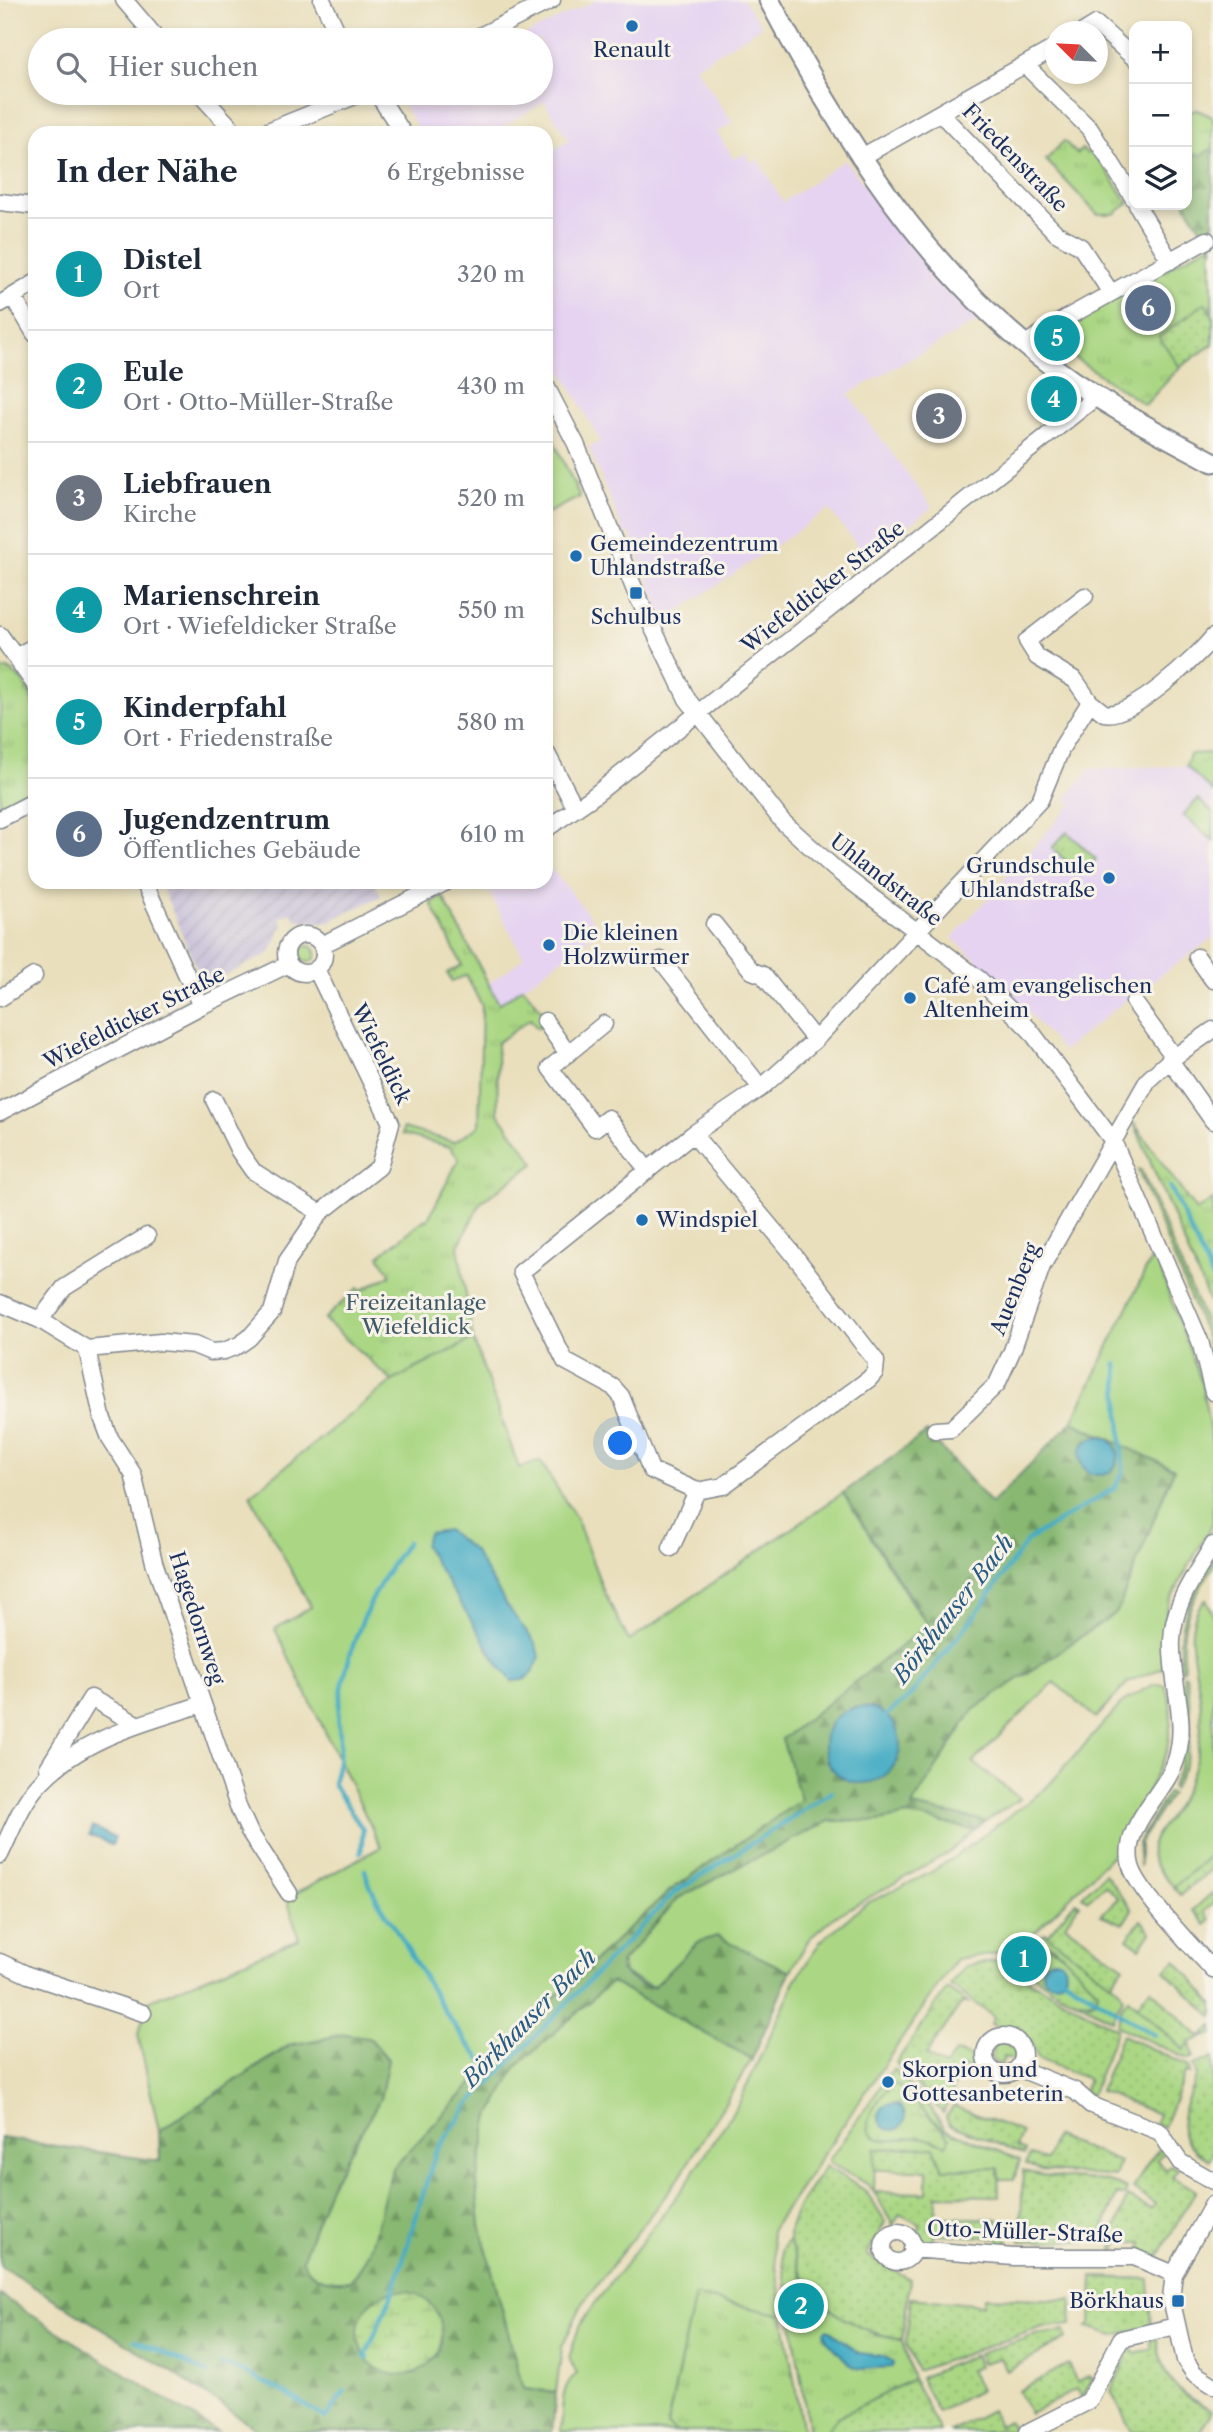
<!DOCTYPE html>
<html lang="de">
<meta charset="utf-8">
<style>
:root{--surface:#fff;--page:#f6f6f7;--text:#1f2937;--muted:#747a83;--line:#e0e1e3;--accent:#1f6fb2}
body{margin:0;font-family:"Libre Caslon Text",serif;background:var(--page);color:var(--text)}
.controls{position:absolute;right:21px;top:21px;display:grid;overflow:hidden;border-radius:14px;box-shadow:0 4px 10px #0003}
.controls button{width:63px;height:63px;display:grid;place-items:center;padding:0;border:0;border-bottom:2px solid var(--line);background:var(--surface);color:var(--text);font:35px sans-serif}
.compass{position:absolute;left:1045px;top:21px;width:63px;height:63px;border-radius:50%;background:var(--surface);box-shadow:0 4px 10px #0003;rotate:294deg}
.you{position:absolute;left:621px;top:1444px;width:24px;height:24px;margin:-18px;border:5px solid #fff;border-radius:50%;background:#1a73e8;box-shadow:0 0 0 10px #1a73e833}
.badge{display:grid;place-items:center;width:46px;height:46px;border-radius:50%;background:var(--accent);color:#fff;font-size:23px;font-weight:700}
.pin{position:absolute;translate:-50% -50%;border:4px solid #fff;box-shadow:0 2px 7px #0006}
.list{margin:0;padding:0;list-style:none}
h2{display:flex;justify-content:space-between;align-items:center;height:91px;margin:0;padding:0 28px;font-size:30px}
h2 small{font-size:23px;font-weight:400;color:var(--muted)}
.list li{display:grid;grid-template-columns:46px 1fr auto;gap:21px;align-items:center;box-sizing:border-box;height:112px;padding:0 28px;border-top:2px solid var(--line)}
.list b{display:block;font-size:26px;white-space:nowrap}
.list p{margin:0;font-size:23px;white-space:nowrap;color:var(--muted)}
.list em{font-size:23px;font-style:normal;color:var(--muted)}
.icon{flex:none;width:38px;height:38px;fill:none;stroke:currentColor;stroke-width:2;stroke-linecap:round;stroke-linejoin:round}
.map{position:relative;flex:none;width:1213px;height:2432px;overflow:hidden}
.search{position:absolute;background:var(--surface);box-shadow:0 4px 10px #0003;left:28px;top:28px;width:525px;height:77px;display:flex;align-items:center;gap:18px;box-sizing:border-box;padding:0 24px;border-radius:38px;color:var(--muted);font-size:26px}
.panel{position:absolute;background:var(--surface);box-shadow:0 4px 10px #0003;left:28px;top:126px;width:525px;height:763px;border-radius:21px}
.map>svg:first-child{display:block}
.built{fill:#e5d3f1}
.industrial{fill:url(#industrial-furrows)}
.grass{fill:#abd784;stroke:#638371;stroke-width:2;fill-rule:evenodd}
.forest{fill:url(#forest-firs);stroke:#527468;stroke-width:2;fill-rule:evenodd}
.wetland{fill:url(#wetland-marsh);stroke:#638371;stroke-width:2}
.park{fill:url(#park-tufts);stroke:#638371;stroke-width:2}
.garden{fill:url(#garden-dots);stroke:#638371;stroke-width:2}
.water{fill:#44acc4;stroke:#306e91;stroke-width:2}
.lines{fill:none;stroke-linecap:round;stroke-linejoin:round}
.stream{stroke:#44acc4;stroke-width:4.5}
.minor-casing{stroke:#82878d;stroke-width:19}
.major-casing{stroke:#82878d;stroke-width:23}
.minor{stroke:#fff;stroke-width:16}
.major{stroke:#fff;stroke-width:19}
.poi-dot{fill:#1f6fb2;stroke:#f7f3e8;stroke-width:2.5}
.labels{text-anchor:middle;stroke-width:6;stroke-linejoin:round;paint-order:stroke}
.poi-label{font-size:21px;fill:#1b2f5e;stroke:#f7f3e8;text-anchor:start}
.street-label{font-size:21px;fill:#1b2f5e;stroke:#f7f3e8}
.park-label{font-size:21px;fill:#3f5968;stroke:#f7f3e8}
.water-label{font-size:23px;font-style:italic;fill:#295b82;stroke:#f7f3e8}
</style>
<div class="map">
<svg width="1213" height="2432" viewBox="0 0 1213 2432">
<defs>
<pattern id="industrial-furrows" width="10" height="10" patternUnits="userSpaceOnUse" patternTransform="scale(1.75)"><rect width="10" height="10" fill="#c7c0d9"/><path d="M-1 1l2-2M0 10L10 0M9 11l2-2" fill="none" stroke="#aaa5bd"/></pattern>
<pattern id="forest-firs" width="22" height="20" patternUnits="userSpaceOnUse" patternTransform="scale(1.75)"><rect width="22" height="20" fill="#88b872"/><path d="M5 1l3.5 6h-7zM16 11l3.5 6h-7z" fill="#6e9661"/></pattern>
<pattern id="wetland-marsh" width="20" height="14" patternUnits="userSpaceOnUse" patternTransform="scale(1.75)"><rect width="20" height="14" fill="#abd784"/><path d="M1 5h8M5 5V1M11 12h8M15 12V8" fill="none" stroke="#93b974"/></pattern>
<pattern id="park-tufts" width="24" height="20" patternUnits="userSpaceOnUse" patternTransform="scale(1.75)"><rect width="24" height="20" fill="#abd784"/><path d="M3 7l-1-3M5 7V3M7 7l1-3M15 17l-1-3M17 17v-4M19 17l1-3" fill="none" stroke="#93b974"/></pattern>
<pattern id="garden-dots" width="8" height="8" patternUnits="userSpaceOnUse" patternTransform="scale(1.75)"><rect width="8" height="8" fill="#abd784"/><path d="M2 2h.1M6 6h.1" fill="none" stroke="#93b974" stroke-width="1.8" stroke-linecap="round"/></pattern>
</defs>
<rect width="100%" height="100%" fill="#f7f3e8"/>
<filter id="ink" filterUnits="userSpaceOnUse"><feTurbulence type="fractalNoise" baseFrequency=".0143" numOctaves="2"/><feDisplacementMap in="SourceGraphic" scale="14" xChannelSelector="R" yChannelSelector="G"/><feConvolveMatrix kernelMatrix="1 2 1 2 8 2 1 2 1" color-interpolation-filters="sRGB"/></filter>
<filter id="wash" filterUnits="userSpaceOnUse"><feTurbulence type="fractalNoise" baseFrequency=".00686" numOctaves="4" result="noise"/><feDisplacementMap in="SourceGraphic" scale="28" xChannelSelector="R" yChannelSelector="G"/><feGaussianBlur stdDeviation="1.57" result="paint"/><feColorMatrix in="noise" values="0 0 0 0 0 0 0 0 0 0 0 0 0 0 0 0 0 1.4 0 .05"/><feComposite in="paint" operator="in"/></filter>
<g filter="url(#wash)">
<rect width="100%" height="100%" fill="#e9dfbc"/>
<path class="built" d="M597,0H743L762,26L695,67L733,123L717,132L734,159L746,153L751,162L758,159L783,202L845,160L924,262L980,320L848,394L932,507L867,558L829,509L664,621L630,533L625,535L589,448L600,441L546,342V155L569,140L544,102L492,133H420L398,95L404,93H541V40H515Z
M1186,766L1213,792V938L1125,1001L1063,1051L1001,982L952,938L1072,804L1066,798L1090,769Z
M546,862L601,930L499,1005L488,984L524,958L484,882H546Z"/>
<path class="industrial" d="M160,882H374L381,896L326,923L296,920L292,912L280,918L283,925L270,953L204,986Z"/>
<path class="grass" d="M551,435L580,497L546,514V438Z
M1198,799L1213,813V841L1183,815Z
M300 954a8 8 0 1 1 16 0a8 8 0 1 1-16 0Z
M1138,1170H1141L1212,1339L1213,1365L1206,1336Z
M1154,1253L1201,1381L1213,1447V1522L1169,1602L1164,1620L1163,1668L1129,1681L1096,1718L1054,1682L973,1762L1020,1799L985,1821L911,1806L973,1710L1117,1612L1174,1469L1072,1422Z
M473,1339L519,1468L540,1461L576,1518L604,1592L629,1641L843,1493L916,1610L929,1625L782,1739L802,1800L671,1890L547,2004L394,2167C377,2205 379,2252 350,2281C328,2282 312,2281 302,2260L304,2249L330,2186L380,2099L388,2059L369,2037L291,2044L159,2131L138,2034L150,2000L299,1939L287,1898L381,1847L275,1629L311,1607L250,1495L392,1381ZM473,1550L508,1607L512,1681L487,1649Z
M1213,1558V1567C1189,1604 1179,1624 1184,1669L1181,1670C1175,1622 1190,1599 1213,1558Z
M1206,1599L1213,1614V1853L1174,1887C1164,1876 1148,1863 1151,1846C1153,1835 1168,1820 1174,1810C1195,1776 1205,1737 1200,1697C1197,1667 1180,1623 1206,1599Z
M1183,1675H1186C1192,1715 1196,1753 1173,1789L1171,1787L1179,1770L1187,1733Z
M1154,1684L1165,1685L1170,1702L1171,1720L1167,1751L1122,1845L1027,1940L1011,1951L956,1959L771,2231L783,2315L695,2296L667,2425L677,2432H561C563,2413 559,2385 577,2374L569,2358L579,2327L593,2306L686,2184L739,2103L795,1981L821,1941L865,1904L928,1874L956,1856L1046,1788L1124,1701Z
M1168,1792L1171,1794L1140,1842V1867L1138,1843Z
M908,1815L974,1830L950,1852L834,1917L809,1939L790,1972L717,1936L653,1987L624,1974L622,1962L678,1898L829,1821H879Z
M1045,1933L1119,1989L1123,1997L1112,2020L1069,1997L1090,2003L1098,1991L1052,1946L1043,1944L1032,1947Z
M611,1982L752,2059L680,2176L581,2306L562,2347L556,2392L523,2389L480,2225L476,2185L488,2120L516,2067Z
M1128,1998L1183,2049L1190,2042L1193,2057L1189,2059L1183,2057L1117,2026L1122,2006Z
M1002,2042L1016,2048L1021,2059L1017,2061L1004,2057L1001,2065L994,2061L992,2055L996,2044Z
M893,2069L927,2102L945,2129L1020,2160L1014,2179H999L998,2168L943,2169L875,2149L874,2192L869,2185L831,2164L829,2160Z"/>
<path class="forest" d="M1213,148V248L1186,205L1187,163L1194,155Z
M1072,1422L1174,1469L1117,1612L973,1710L912,1806L985,1821L974,1830L908,1815L879,1821H829L678,1898L622,1962L620,1968C626,1978 641,1986 653,1987L698,1942L717,1936L790,1972L752,2059L611,1982L516,2067L488,2120L476,2185L480,2225L523,2389L556,2392L552,2432H261L171,2371L0,2266V2138L160,2161L159,2131L291,2045L345,2034L369,2037L388,2060L380,2099L330,2186L302,2260C312,2281 328,2282 350,2281C379,2252 377,2205 394,2167L547,2004L671,1890L801,1800L782,1739L928,1625L843,1493L927,1432L991,1504ZM862,1707L886,1715L843,1779L826,1761Z
M0,2295L217,2432H0Z"/>
<path class="wetland" d="M1043,1944L1062,1954L1098,1991L1096,2000C1074,2009 1039,1980 1023,1966V1953Z
M893,2084L898,2085L950,2137L946,2145C937,2142 928,2138 919,2137C907,2137 891,2143 880,2139C851,2131 882,2093 893,2084Z
M358 2333a42 42 0 1 1 84 0a42 42 0 1 1-84 0Z"/>
<path class="park" d="M1197,110L1213,117V148L1201,155L1187,153V112Z
M1064,141L1077,154L1082,149L1088,154L1092,150L1129,203L1114,214H1097L1046,160Z
M1211,244L1213,344L1180,367L1145,405L1051,342V334L1071,325L1076,326L1082,316Z
M8,669C48,691 35,755 35,793L0,811V670Z
M1213,753V792L1186,766L1190,754Z
M1067,832L1096,859L1081,875L1052,848Z
M443,897L499,1004L523,987L549,1019L537,1028L530,1019L497,1043L498,1113L535,1163L481,1202L458,1246L473,1339L392,1381L324,1319L358,1288L360,1291L391,1275L379,1256L425,1219L427,1221L459,1159L450,1147L402,1134L403,1128L454,1142L479,1126L482,1006L466,975L452,982L447,973L462,965L431,903Z
M1134,1123L1196,1211L1213,1200V1311Z
M789,2240L802,2277L876,2335L902,2340L913,2379L837,2418L826,2432H809L781,2250Z
M695,2296L783,2315L803,2432H677L667,2425Z"/>
<path class="garden" d="M1205,303L1213,316V344L1180,367L1159,337Z
M1213,1853V1868L1180,1895L1174,1887Z
M1105,1874L1132,1909L1123,1924L1101,1915L1118,1898L1105,1885L1088,1900L1082,1896Z
M1213,1892V1904L1204,1912L1210,1920L1205,1924L1193,1910Z
M1075,1902L1079,1904L1065,1925L1124,1967L1110,1983L1047,1935Z
M1141,1920L1151,1932L1140,1948L1127,1939Z
M1015,1957L1016,1967L1030,1981L1117,2029L1090,2098L1084,2089L1088,2079L1039,2059L1030,2041L991,2024L994,2017L950,1985L965,1966Z
M1176,1960L1213,2004V2017L1165,1971Z
M1150,1988L1201,2038L1213,2026V2034L1190,2042L1184,2050L1137,2006Z
M947,1989L968,2003H962L926,2055L944,2067L956,2052L977,2059L973,2070L963,2067L943,2113L896,2063Z
M1122,2035L1188,2066L1190,2074L1185,2073L1164,2127L1155,2124L1158,2114L1100,2091Z
M1213,2057V2154L1209,2160C1166,2135 1183,2113 1197,2075L1193,2066Z
M954,2106L1022,2132L1016,2147L1025,2151L1024,2155L949,2124L946,2117Z
M1055,2136L1120,2162L1115,2177L1041,2170L1026,2164L1030,2155L1046,2160Z
M934,2147L943,2169L998,2168L999,2196L937,2195L936,2217L998,2219V2232L1008,2233L1006,2250H999L998,2238L934,2234L933,2246L921,2244L915,2237L921,2225L900,2214L893,2225L874,2192L927,2193V2170H875V2149Z
M1161,2147L1165,2152L1157,2159L1166,2170L1172,2165L1178,2169L1172,2177L1196,2190L1157,2259L1142,2253V2242H1117L1116,2252H1113L1114,2233L1127,2197L1151,2209L1155,2204L1133,2189L1149,2161Z
M825,2166L866,2191L885,2222L867,2255L910,2279L902,2340C854,2330 812,2308 796,2259C792,2249 787,2239 790,2228C796,2206 813,2185 825,2166Z
M1023,2170C1057,2183 1096,2173 1127,2189L1124,2196L1117,2194L1099,2241H1020Z
M1093,2277L1149,2279L1152,2327L1114,2335L1088,2327L1091,2325Z
M984,2297L1072,2300L1071,2325L1043,2327L917,2371L906,2343L911,2298L983,2305Z
M1064,2331L1066,2339L1007,2371L1000,2358L982,2363L978,2354L1036,2335Z
M1150,2339H1157C1163,2383 1174,2389 1212,2411L1199,2432H1132L1111,2391L1127,2357L1123,2350L1131,2344L1134,2353L1152,2349Z
M974,2355L979,2366L970,2371L980,2390L938,2412L920,2378Z
M1068,2364L1077,2382L1088,2376L1093,2378L1082,2398L1077,2389L1030,2414L1018,2391Z
M913,2379L940,2432H826L836,2418Z
M991,2410L999,2426L1008,2421L1014,2432L1001,2429L995,2432H949Z"/>
<path class="water" d="M1080 1456a19 19 0 1 1 38 0a19 19 0 1 1-38 0Z
M447,1530L473,1550L508,1607L535,1643L540,1657L533,1672L524,1680L512,1681L501,1668L424,1545L428,1533Z
M824 1745a38 38 0 1 1 76 0a38 38 0 1 1-76 0Z
M93,1827L115,1838L112,1845L89,1835Z
M1042 1971a12 12 0 1 1 24 0a12 12 0 1 1-24 0Z
M879 2117a13 13 0 1 1 26 0a13 13 0 1 1-26 0Z
M828,2329L859,2353L883,2356L893,2363L892,2367L860,2369L851,2366L826,2339L824,2331Z"/>
<g class="lines">
<path class="stream" d="M1170,1187L1213,1279
M884,1717L909,1697L973,1618L1028,1540L1115,1488L1123,1471L1117,1364
M361,1852L363,1830L333,1784C336,1772 339,1759 340,1747C341,1734 337,1722 339,1709C345,1650 372,1590 407,1542
M365,1870C372,1898 389,1916 403,1941C431,1989 455,2035 495,2074
M1064,1978L1154,2035
M135,2340L207,2373
M368,2357H365L393,2292L436,2152L470,2103L674,1893L832,1792
M221,2365L231,2366L284,2392L326,2418L345,2391"/>
</g>
</g>
<g filter="url(#ink)">
<g class="lines">
<g class="minor-casing">
<path id="minor" d="M124,0L158,40
M322,0L341,40
M1083,32L1096,24L1134,58
M472,40L552,0
M1025,65L1090,129L1134,199
M199,93L236,133
M377,93L403,133
M941,114L1056,233L1081,247L1111,293
M263,133L362,93
M860,158L1056,47
M0,202L35,206
M1137,205L1170,261
M13,297L35,334
M0,304L35,283
M1025,344L1068,317L1207,240
M546,386L576,444L636,593L687,699L782,821L835,869L979,979L1030,1030L1113,1141L1200,1341L1213,1392
M1085,596L1027,641L1037,657L1075,680L1090,702
M0,635L35,685
M16,657L35,646
M546,752L576,809
M0,819L35,801
M546,829L591,798L1096,397
M144,882L201,1006
M714,924L752,971L763,975L815,1040
M286 954a19 19 0 1 1 38 0a19 19 0 1 1-38 0Z
M322,945L446,882
M1197,957L1213,980
M661,960L761,1088
M0,998L34,976
M1134,1002L1174,1057
M545,1021L568,1054
M604,1024L550,1068L595,1128L608,1118L648,1171
M1170,1060L1213,1121
M214,1100L239,1151L253,1171L320,1213
M0,1112L201,1006L289,964
M693,1134L790,1250L876,1361L875,1372L869,1379L723,1486L697,1491L651,1470L621,1396L613,1387L565,1361L521,1272L693,1134L761,1088L815,1040L1040,800L1062,747L1090,702L1104,713C1130,720 1197,657 1213,637
M0,1303L40,1320L87,1349L161,1342L194,1345L211,1352L224,1351L239,1345L249,1338L272,1312L287,1261L320,1213L379,1167L391,1123L316,969
M40,1320L64,1288L147,1236
M87,1349L102,1417L110,1438L133,1474L154,1562L239,1809L249,1831L289,1893
M935,1430L951,1429L997,1384L1012,1351L1042,1266L1148,1080L1170,1060L1213,1030
M1213,1545C1195,1576 1173,1603 1172,1641C1170,1680 1188,1717 1177,1757C1167,1793 1120,1825 1131,1866C1138,1892 1193,1947 1213,1970
M671,1548L697,1491
M48,1768L91,1698L138,1725
M0,1855C11,1832 22,1802 39,1784C82,1737 145,1723 203,1704
M0,1962L28,1975L143,2013
M985 2055a19 19 0 1 1 38 0a19 19 0 1 1-38 0Z
M1018,2068L1075,2091L1091,2105L1160,2132L1180,2162L1213,2181
M1213,2204L1174,2274L1171,2298L1185,2360L1194,2373L1213,2385
M883 2247a15 15 0 1 1 30 0a15 15 0 1 1-30 0Z
M912,2249L1014,2257H1134L1174,2274
M1028,2432L1089,2401L1121,2339L1176,2326"/>
</g>
<g class="major-casing">
<path id="major" d="M769,0C851,154 946,303 1097,397C1134,421 1174,441 1213,462"/>
</g>
<use href="#minor" class="minor"/>
<use href="#major" class="major"/>
</g>
</g>
<g class="poi-dot">
<circle cx="632" cy="26" r="7"/>
<circle cx="576" cy="556" r="7"/>
<rect x="629" y="586" width="14" height="14" rx="3.5"/>
<circle cx="1109" cy="878" r="7"/>
<circle cx="549" cy="945" r="7"/>
<circle cx="910" cy="998" r="7"/>
<circle cx="642" cy="1220" r="7"/>
<circle cx="888" cy="2082" r="7"/>
<rect x="1171" y="2294" width="14" height="14" rx="3.5"/>
</g>
<g class="labels">
<g class="poi-label">
<text x="632" y="57" text-anchor="middle">Renault</text>
<text x="590" y="551">Gemeindezentrum<tspan x="590" dy="24">Uhlandstraße</tspan></text>
<text x="636" y="624" text-anchor="middle">Schulbus</text>
<text x="1095" y="873" text-anchor="end">Grundschule<tspan x="1095" dy="24">Uhlandstraße</tspan></text>
<text x="563" y="940">Die kleinen<tspan x="563" dy="24">Holzwürmer</tspan></text>
<text x="924" y="993">Café am evangelischen<tspan x="924" dy="24">Altenheim</tspan></text>
<text x="656" y="1227">Windspiel</text>
<text x="902" y="2077">Skorpion und<tspan x="902" dy="24">Gottesanbeterin</tspan></text>
<text x="1164" y="2308" text-anchor="end">Börkhaus</text>
</g>
<g class="street-label">
<text transform="translate(1015 158) rotate(46)" y="7">Friedenstraße</text>
<text transform="translate(823 587) rotate(-38)" y="7">Wiefeldicker Straße</text>
<text transform="translate(886 880) rotate(38)" y="7">Uhlandstraße</text>
<text transform="translate(134 1018) rotate(-27)" y="7">Wiefeldicker Straße</text>
<text transform="translate(381 1054) rotate(64)" y="7">Wiefeldick</text>
<text transform="translate(1015 1289) rotate(-68)" y="7">Auenberg</text>
<text transform="translate(197 1618) rotate(72)" y="7">Hagedornweg</text>
<text transform="translate(1025 2232) rotate(2)" y="7">Otto-Müller-Straße</text>
</g>
<g class="park-label">
<text x="416" y="1310">Freizeitanlage<tspan x="416" dy="24">Wiefeldick</tspan></text>
</g>
<g class="water-label">
<text transform="translate(953 1609) rotate(-52)" y="8">Börkhauser Bach</text>
<text transform="translate(529 2018) rotate(-46)" y="8">Börkhauser Bach</text>
</g>
</g>
</svg>
<div class="controls">
<button>+</button>
<button>−</button>
<button><svg class="icon" aria-label="layers" viewBox="0 0 24 24"><path d="M12 4l9 5-9 5-9-5zM3 14l9 5 9-5"/></svg></button>
</div>
<svg class="compass" viewBox="-18 -18 36 36"><path d="M0-13l5 13h-10z" fill="#e53935"/><path d="M0 13l5-13h-10z" fill="#747a83"/></svg>
<div class="you"></div>
<div class="pin badge" style="left:1024px;top:1959px;background:#0f9aa8">1</div>
<div class="pin badge" style="left:801px;top:2306px;background:#0f9aa8">2</div>
<div class="pin badge" style="left:939px;top:416px;background:#6b7280">3</div>
<div class="pin badge" style="left:1054px;top:399px;background:#0f9aa8">4</div>
<div class="pin badge" style="left:1057px;top:338px;background:#0f9aa8">5</div>
<div class="pin badge" style="left:1148px;top:308px;background:#5c6f8a">6</div>
<div class="search"><svg class="icon" aria-label="search" viewBox="0 0 24 24"><circle cx="10" cy="10" r="6"/><path d="M15 15l6 6"/></svg>Hier suchen</div>
<section class="panel">
<h2>In der Nähe<small>6 Ergebnisse</small></h2>
<ul class="list">
<li><span class="badge" style="background:#0f9aa8">1</span><div><b>Distel</b><p>Ort</p></div><em>320 m</em></li>
<li><span class="badge" style="background:#0f9aa8">2</span><div><b>Eule</b><p>Ort · Otto-Müller-Straße</p></div><em>430 m</em></li>
<li><span class="badge" style="background:#6b7280">3</span><div><b>Liebfrauen</b><p>Kirche</p></div><em>520 m</em></li>
<li><span class="badge" style="background:#0f9aa8">4</span><div><b>Marienschrein</b><p>Ort · Wiefeldicker Straße</p></div><em>550 m</em></li>
<li><span class="badge" style="background:#0f9aa8">5</span><div><b>Kinderpfahl</b><p>Ort · Friedenstraße</p></div><em>580 m</em></li>
<li><span class="badge" style="background:#5c6f8a">6</span><div><b>Jugendzentrum</b><p>Öffentliches Gebäude</p></div><em>610 m</em></li>
</ul>
</section>
</div>
